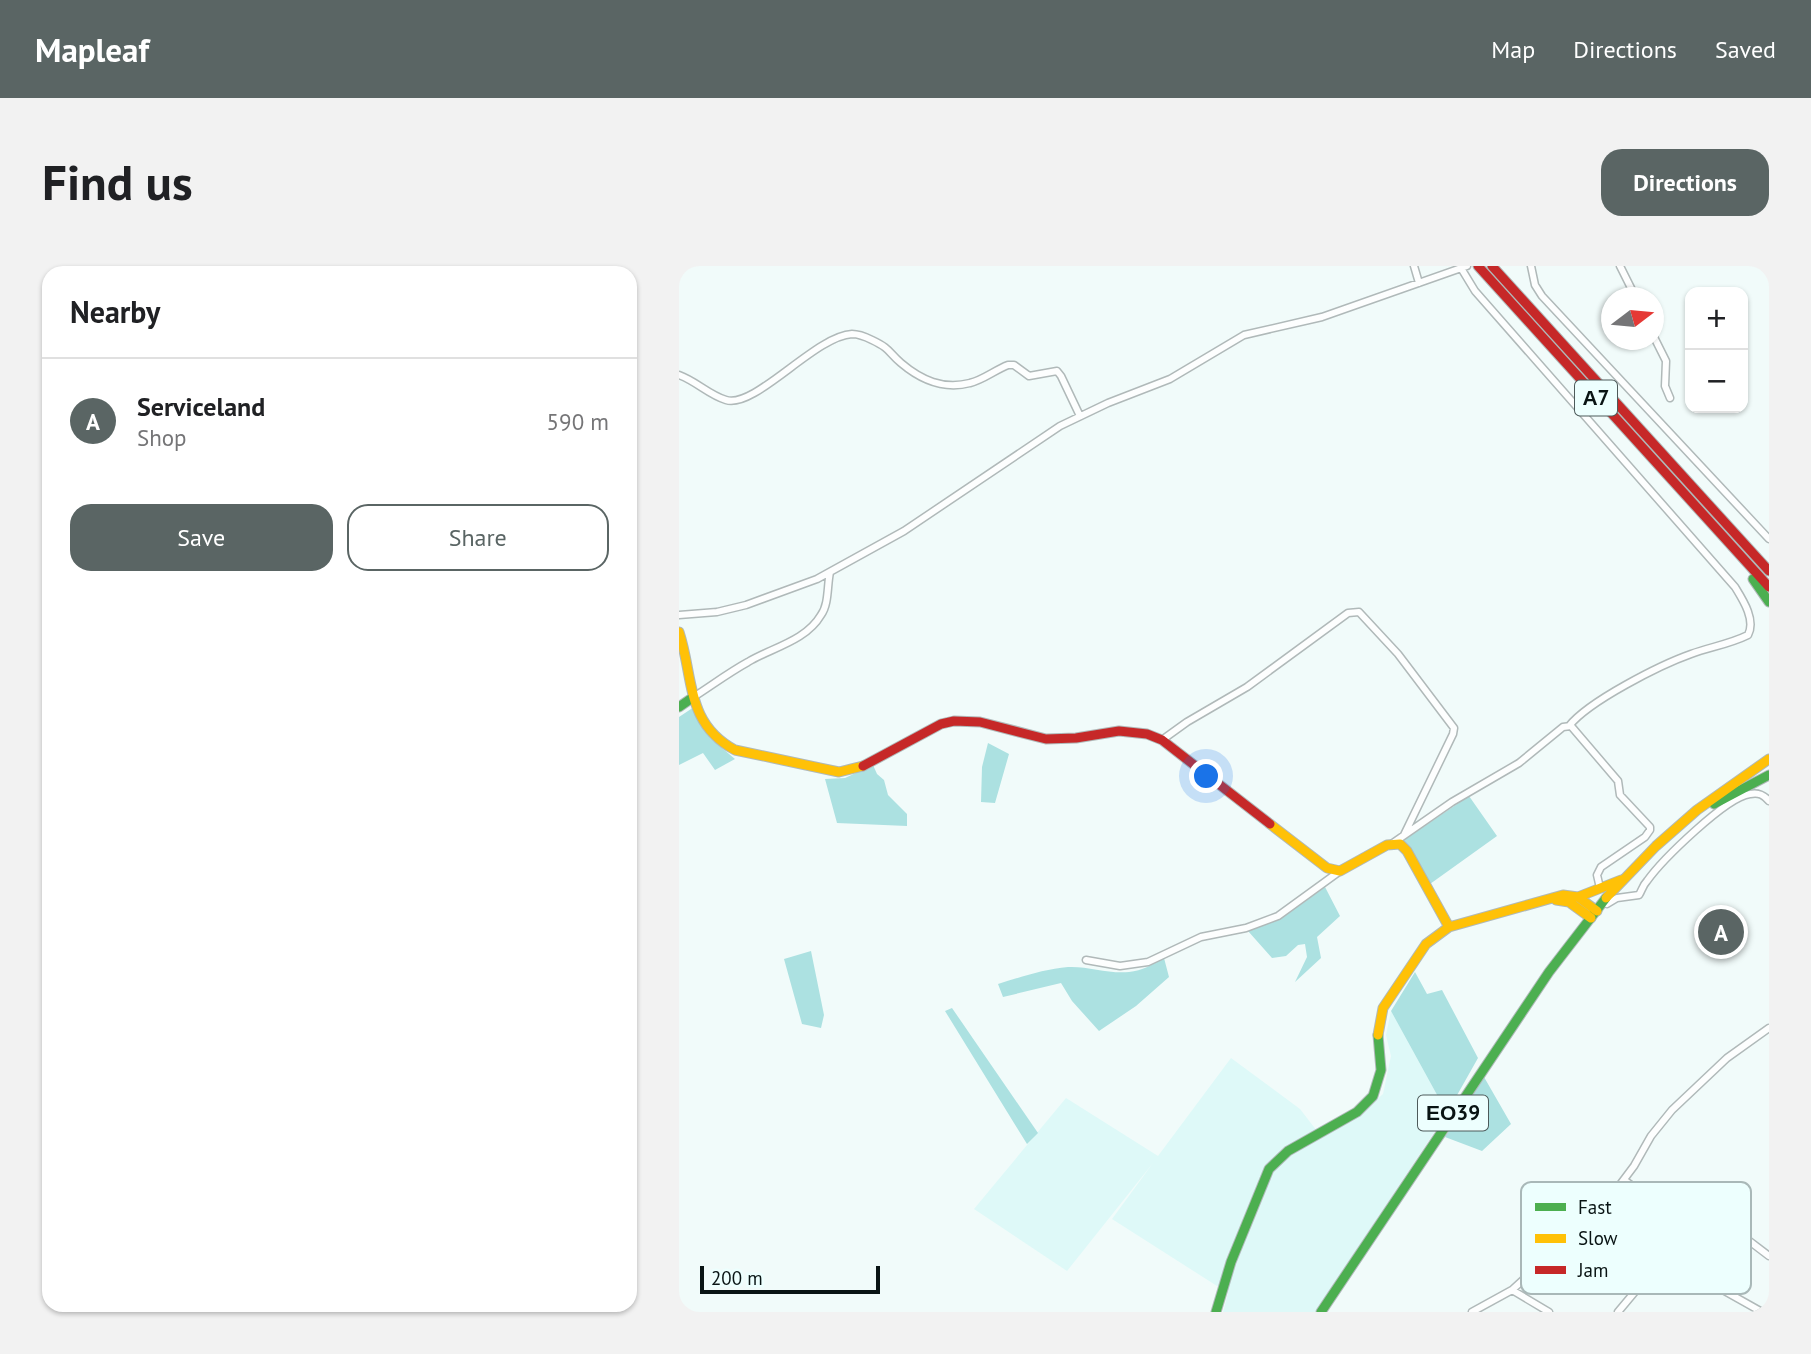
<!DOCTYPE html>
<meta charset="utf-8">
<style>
:root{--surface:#fff;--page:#f2f2f2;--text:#202124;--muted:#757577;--line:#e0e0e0;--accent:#5a6564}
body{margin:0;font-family:"PT Sans",sans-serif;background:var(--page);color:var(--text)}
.controls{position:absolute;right:21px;top:21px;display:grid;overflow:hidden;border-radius:14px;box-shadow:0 2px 5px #0004}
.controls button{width:63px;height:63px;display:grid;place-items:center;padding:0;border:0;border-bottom:2px solid var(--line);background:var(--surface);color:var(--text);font:35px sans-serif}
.compass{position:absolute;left:922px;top:21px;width:63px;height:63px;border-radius:50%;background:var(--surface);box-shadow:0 2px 5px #0004;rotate:74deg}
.scale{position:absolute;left:21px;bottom:18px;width:180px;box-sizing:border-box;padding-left:7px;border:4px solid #091414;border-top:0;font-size:19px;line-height:24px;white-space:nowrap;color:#091414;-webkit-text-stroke:5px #edfffe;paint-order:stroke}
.you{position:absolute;left:528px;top:511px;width:24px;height:24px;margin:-18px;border:5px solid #fff;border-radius:50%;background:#1a73e8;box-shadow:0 0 0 10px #1a73e833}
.badge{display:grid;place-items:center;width:46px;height:46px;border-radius:50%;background:var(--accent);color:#fff;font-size:23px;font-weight:700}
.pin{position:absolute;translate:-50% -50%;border:4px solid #fff;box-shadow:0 2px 7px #0006}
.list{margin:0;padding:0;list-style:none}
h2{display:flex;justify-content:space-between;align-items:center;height:91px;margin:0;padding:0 28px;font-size:30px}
h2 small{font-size:23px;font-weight:400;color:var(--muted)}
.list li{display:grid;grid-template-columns:46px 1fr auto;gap:21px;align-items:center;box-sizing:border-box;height:126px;padding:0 28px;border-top:2px solid var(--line)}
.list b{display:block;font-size:26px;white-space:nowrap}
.list p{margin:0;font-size:23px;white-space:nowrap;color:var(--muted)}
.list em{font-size:23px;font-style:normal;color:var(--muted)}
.actions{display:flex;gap:14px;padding:21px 28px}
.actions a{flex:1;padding:16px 0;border:2px solid var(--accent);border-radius:21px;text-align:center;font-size:24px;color:var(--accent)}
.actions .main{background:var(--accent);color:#fff}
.map{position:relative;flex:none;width:1090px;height:1046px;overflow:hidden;border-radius:21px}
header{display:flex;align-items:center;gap:42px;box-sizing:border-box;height:98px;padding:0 35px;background:var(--accent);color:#fff}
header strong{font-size:33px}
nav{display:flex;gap:38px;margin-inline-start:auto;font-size:24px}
.intro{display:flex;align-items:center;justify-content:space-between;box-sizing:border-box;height:168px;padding:0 42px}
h1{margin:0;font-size:49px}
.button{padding:18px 32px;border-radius:21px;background:var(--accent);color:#fff;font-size:24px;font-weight:700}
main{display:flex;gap:42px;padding:0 42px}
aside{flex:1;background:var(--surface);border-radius:21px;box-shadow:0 2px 5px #0004}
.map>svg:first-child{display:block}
.built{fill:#def9f8}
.forest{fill:#ace1e1}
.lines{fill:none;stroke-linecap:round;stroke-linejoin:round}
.street-casing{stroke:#b0b9b9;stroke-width:9}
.fast-casing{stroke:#b0b9b9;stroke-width:11}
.slow-casing{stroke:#b0b9b9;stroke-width:11}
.jam-casing{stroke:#b0b9b9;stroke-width:11}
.street{stroke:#fdfefe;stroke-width:6}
.fast{stroke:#4caf50;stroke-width:9}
.slow{stroke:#ffc107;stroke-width:9}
.jam{stroke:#c62828;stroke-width:9}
.labels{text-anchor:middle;stroke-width:5;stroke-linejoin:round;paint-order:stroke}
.shield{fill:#edfffe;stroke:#4d5a5a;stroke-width:2}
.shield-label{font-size:21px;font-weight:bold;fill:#091414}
.key{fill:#edfffe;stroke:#a9b8b8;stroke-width:2}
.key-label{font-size:19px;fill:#091414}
</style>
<header>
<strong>Mapleaf</strong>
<nav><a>Map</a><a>Directions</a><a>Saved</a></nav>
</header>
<div class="intro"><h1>Find us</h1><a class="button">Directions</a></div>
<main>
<aside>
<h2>Nearby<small></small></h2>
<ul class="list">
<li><span class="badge">A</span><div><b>Serviceland</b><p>Shop</p></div><em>590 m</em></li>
</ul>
<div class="actions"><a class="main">Save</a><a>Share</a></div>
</aside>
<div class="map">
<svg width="1090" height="1046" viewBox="0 0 1090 1046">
<rect width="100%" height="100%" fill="#f1fbfa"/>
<path class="built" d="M712,745L768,847L636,1046H544L549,1027L433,953L474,897L388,1005L295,943L387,832L479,890L552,792L621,843L638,865L677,852L704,828L712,790L707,769Z"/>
<path class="forest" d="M15,441L31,472L56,493L36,504L24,487L0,499V451Z
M309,477L330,488L316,537L302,536L303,501Z
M194,499L198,508L205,514L209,529L228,548V560L158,557L146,513L166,512Z
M790,530L818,570L751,618L725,574Z
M646,621L661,650L638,671L642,692L616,716L628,691L626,678L619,679L607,690L593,692L569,665L606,650Z
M132,685L145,749L142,762L123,758L105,693Z
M485,692L490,711L457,740L420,765L393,735L382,717L324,731L319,718C342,711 365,703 389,701C409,700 429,708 450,706C463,705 474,698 485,692Z
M736,706L748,728L763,724L799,792L768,847L712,745Z
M273,742L359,867L348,878L266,745Z
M805,811L832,858L803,885L766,871Z"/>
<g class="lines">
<g class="street-casing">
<path id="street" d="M735,0L740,17
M852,0L856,19L863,30L1090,273
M941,0L957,32
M782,2L796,25L1056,321C1064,334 1077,354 1069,369C1051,378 1031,381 1012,388C981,399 910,435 890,460
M974,69L987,95L986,120L991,132
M0,109C17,115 30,129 47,134C76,143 136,70 173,68C181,68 187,71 193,74C212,83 209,86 222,97C242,114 264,124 291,117C304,114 316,104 329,99H335L350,110L378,105L382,110L401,150
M0,349L38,346L67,339L138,313L225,265L381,160L429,137L491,113L565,69L643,51L788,0
M13,432C32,420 49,407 69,396C92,382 127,375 142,349C150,338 148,320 151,306
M483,474L508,456L568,421L669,347L680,346L719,388L775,462L774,468L725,569
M714,577L773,536L840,497L884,461L892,460L939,515L941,529L971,561V564L966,571L922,601L918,609L921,622
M928,638L938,632L960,629C963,624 964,619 968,615C983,594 1047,531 1071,528C1080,526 1085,529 1090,535
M407,694L441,700L469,696L522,671L567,662L599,650L661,605
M945,914L991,947L1043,979L1055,981L1069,974L1090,990
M921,940L926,952L985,991L1083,1046
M1029,1018L1056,981
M833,1024L870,1046
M793,1046L833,1024L856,1003L940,920L955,900L972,870L993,844L1048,792L1090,762
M939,1046L985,991"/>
</g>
<g class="fast-casing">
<path id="fast" d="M1074,313L1090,336
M0,441L13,432
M1035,538L1090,509
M537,1046L552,996L590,903L609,885L678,846L694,830L702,804L699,769
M642,1046L870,706L927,632"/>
</g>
<g class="slow-casing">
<path id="slow" d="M0,366C15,411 6,457 56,484L160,506L184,500
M591,558L648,602L661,605L708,579L721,578L728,585L770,661
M899,631L942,614
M927,632L977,580L1018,544L1090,493
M877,634L890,636L912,652
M699,769L704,742L747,678L770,661L884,629L899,631L918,645"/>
</g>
<g class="jam-casing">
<path id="jam" d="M799,0L1090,321
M813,0L1090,305
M184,500L262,458L275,455L301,456L367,473L397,472L440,465L468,468L483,474L591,558"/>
</g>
<use href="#street" class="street"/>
<use href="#fast" class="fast"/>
<use href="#slow" class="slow"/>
<use href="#jam" class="jam"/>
</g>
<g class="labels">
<g class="shield">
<rect x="896" y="114.5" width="42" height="35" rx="5"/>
<rect x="739" y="829.5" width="70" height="35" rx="5"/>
</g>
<g class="shield-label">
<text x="917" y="139">Α7</text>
<text x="774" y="854">ΕΟ39</text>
</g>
</g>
<rect x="842" y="916" width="230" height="112" rx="10" class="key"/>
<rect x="856" y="937" width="31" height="8" fill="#4caf50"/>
<rect x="856" y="968" width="31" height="9" fill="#ffc107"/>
<rect x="856" y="1000" width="31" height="8" fill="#c62828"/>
<g class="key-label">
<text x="899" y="948">Fast</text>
<text x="899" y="979">Slow</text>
<text x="899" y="1011">Jam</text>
</g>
</svg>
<div class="controls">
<button>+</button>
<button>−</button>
</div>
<svg class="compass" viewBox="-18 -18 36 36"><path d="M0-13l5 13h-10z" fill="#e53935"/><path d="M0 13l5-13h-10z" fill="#757577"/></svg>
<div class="scale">200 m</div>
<div class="you"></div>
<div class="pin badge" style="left:1042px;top:666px">A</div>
</div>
</main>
